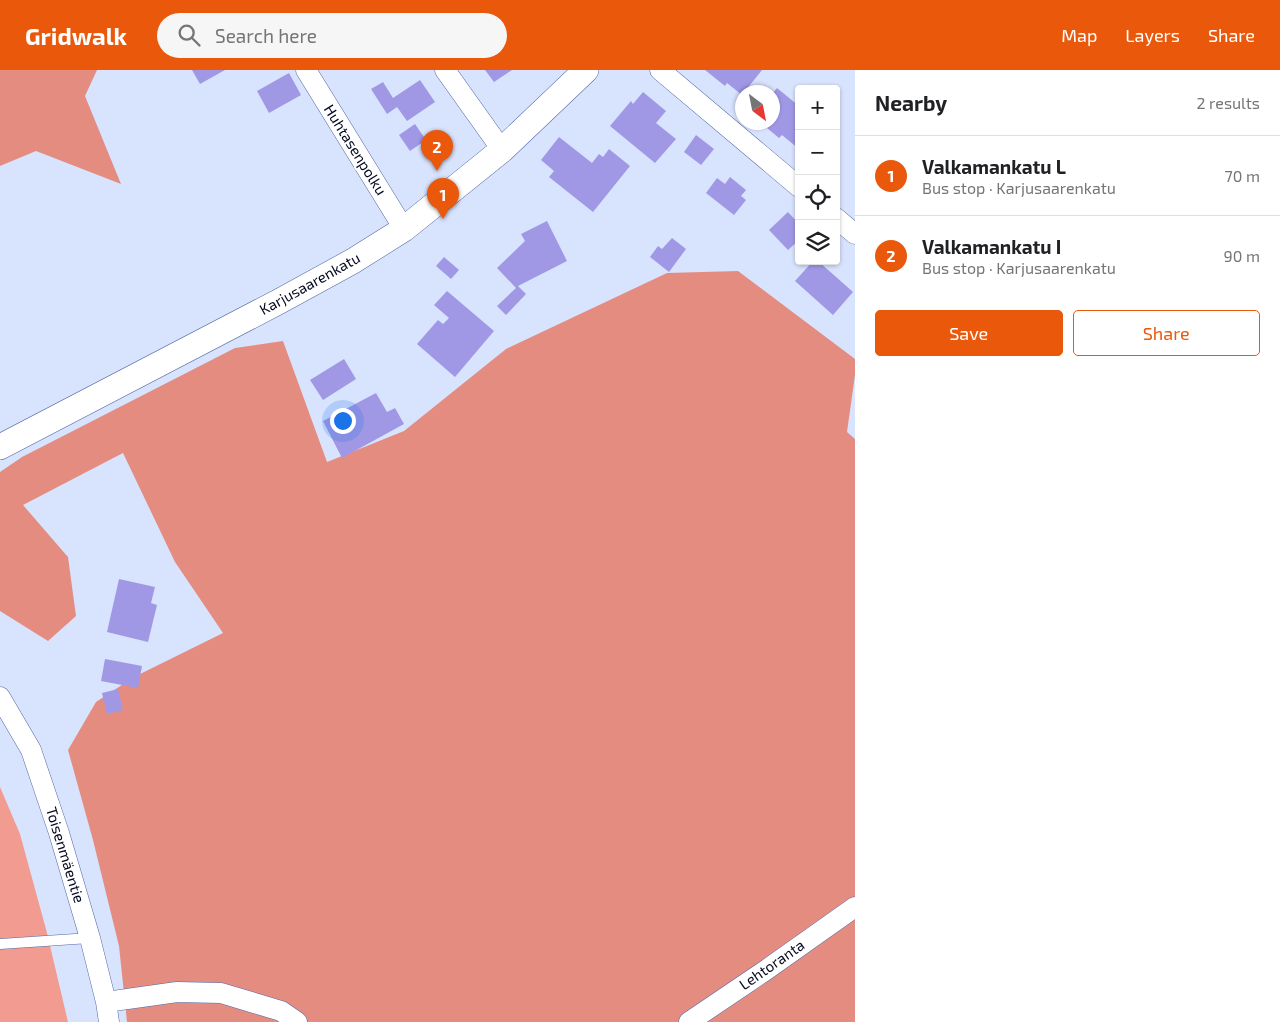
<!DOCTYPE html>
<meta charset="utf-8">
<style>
:root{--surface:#fff;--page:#f6f6f6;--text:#202124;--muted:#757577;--line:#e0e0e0;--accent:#ea580c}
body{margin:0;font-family:"Exo 2",sans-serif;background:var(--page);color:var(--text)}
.controls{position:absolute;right:15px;top:15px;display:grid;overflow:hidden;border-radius:5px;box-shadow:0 1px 4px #0004}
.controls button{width:45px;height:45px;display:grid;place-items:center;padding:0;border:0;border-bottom:1px solid var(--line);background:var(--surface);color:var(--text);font:25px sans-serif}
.compass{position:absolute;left:735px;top:15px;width:45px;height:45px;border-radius:50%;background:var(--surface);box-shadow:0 1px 4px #0004;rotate:148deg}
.you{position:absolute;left:342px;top:350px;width:18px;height:18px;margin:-12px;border:4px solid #fff;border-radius:50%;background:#1a73e8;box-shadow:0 0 0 8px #1a73e833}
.badge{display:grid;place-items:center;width:32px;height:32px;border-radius:50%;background:var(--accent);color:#fff;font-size:16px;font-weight:700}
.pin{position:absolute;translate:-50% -41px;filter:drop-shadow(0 1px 2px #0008)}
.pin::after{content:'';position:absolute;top:26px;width:18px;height:15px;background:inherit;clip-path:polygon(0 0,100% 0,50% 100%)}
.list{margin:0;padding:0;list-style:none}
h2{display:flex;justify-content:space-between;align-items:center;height:65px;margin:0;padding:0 20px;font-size:21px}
h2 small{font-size:16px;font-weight:400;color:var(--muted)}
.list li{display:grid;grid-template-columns:32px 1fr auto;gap:15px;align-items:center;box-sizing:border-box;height:80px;padding:0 20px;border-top:1px solid var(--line)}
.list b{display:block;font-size:19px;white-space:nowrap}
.list p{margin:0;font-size:16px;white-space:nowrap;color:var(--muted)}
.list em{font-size:16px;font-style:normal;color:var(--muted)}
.actions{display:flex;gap:10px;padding:15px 20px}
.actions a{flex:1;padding:11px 0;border:1px solid var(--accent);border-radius:5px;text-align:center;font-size:18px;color:var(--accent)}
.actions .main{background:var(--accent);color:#fff}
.icon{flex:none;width:28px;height:28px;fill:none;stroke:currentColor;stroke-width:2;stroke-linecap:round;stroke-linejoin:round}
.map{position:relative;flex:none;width:855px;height:952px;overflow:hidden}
header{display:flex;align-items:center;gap:30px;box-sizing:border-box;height:70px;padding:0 25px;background:var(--accent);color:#fff}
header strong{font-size:24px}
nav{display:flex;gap:28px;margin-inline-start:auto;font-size:18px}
.search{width:350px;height:45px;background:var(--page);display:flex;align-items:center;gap:12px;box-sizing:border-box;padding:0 18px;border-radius:28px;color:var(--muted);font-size:19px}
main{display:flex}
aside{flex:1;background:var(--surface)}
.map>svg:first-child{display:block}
.green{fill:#f29b90}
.forest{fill:#e58c81}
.building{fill:#a098e5}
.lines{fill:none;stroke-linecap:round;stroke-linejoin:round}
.service-casing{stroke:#5368a4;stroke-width:11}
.minor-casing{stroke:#5368a4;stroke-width:21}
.tertiary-casing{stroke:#5368a4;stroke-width:26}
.service{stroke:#fff;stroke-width:10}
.minor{stroke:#fff;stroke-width:20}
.tertiary{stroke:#fff;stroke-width:25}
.labels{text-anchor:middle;stroke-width:4;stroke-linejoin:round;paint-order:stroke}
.street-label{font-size:15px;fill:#040920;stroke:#fff}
</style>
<header>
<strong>Gridwalk</strong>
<div class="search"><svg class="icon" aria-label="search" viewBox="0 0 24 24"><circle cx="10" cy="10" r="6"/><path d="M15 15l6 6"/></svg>Search here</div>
<nav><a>Map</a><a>Layers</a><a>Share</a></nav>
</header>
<main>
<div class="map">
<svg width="855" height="952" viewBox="0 0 855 952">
<rect width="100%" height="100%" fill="#d8e3fe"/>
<path class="green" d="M0,717L20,764L47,863L68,952H0Z"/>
<path class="forest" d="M0,0H97L85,26L121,114L36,81L0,96Z
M738,201L855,289V305L847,362L855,369V952H127L119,876L93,770L68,680L96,632L134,607L223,563L175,492L123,383L23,435L68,487L76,546L48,571L0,541V402L22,387L235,278L283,271L327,392L404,361L506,279L667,203Z"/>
<path class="building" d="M192,0H225L200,14Z
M485,0H512L494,12Z
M705,0H762L742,25L727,13L725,16Z
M289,3L301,25L269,43L257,21Z
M420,10L435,32L407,51L397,37L387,44L371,19L383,12L393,28Z
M777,18L799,36V79L782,65L779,68L767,58L770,55L767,52H772V24Z
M643,22L666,41L656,53L676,69L655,93L610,56L631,31L633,34Z
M415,54L426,70L410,81L399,65Z
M696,65L714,79L701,95L684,82Z
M559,67L592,93L599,84L603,87L609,79L630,96L593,142L549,107L554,101L541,90Z
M730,107L746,120L741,126L746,130L734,145L706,123L717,108L725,114Z
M788,142L799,154V170L788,180L769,160Z
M547,151L567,191L518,216L526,224L506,245L497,236L516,218L497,198L525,171L521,164Z
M672,168L686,179L669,202L650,187L658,176L662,179Z
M444,187L459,200L451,209L436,196Z
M813,191H818L853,222L833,245L795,211Z
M447,221L494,261L455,307L417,274L438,250L443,254L449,248L434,235Z
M344,289L356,309L323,330L310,310Z
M376,323L387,342L395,338L404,354L342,388L323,351Z
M119,509L155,517L151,533L157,535L148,572L107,562Z
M105,589L142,596L138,618L101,611Z
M118,619L123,640L107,644L102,623Z"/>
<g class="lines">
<g class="service-casing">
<path id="service" d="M0,874L90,868"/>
</g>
<g class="minor-casing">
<path id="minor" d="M306,0L404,159
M445,0L502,80
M660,0L799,117
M836,148L855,164
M0,627L31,680L59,763L90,868L106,932L109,952
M106,932L177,922L221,923L281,941L297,952
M689,952L766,900L855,837"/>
</g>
<g class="tertiary-casing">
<path id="tertiary" d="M0,377L280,231L353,191L404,159L502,80L586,0"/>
</g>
<use href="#service" class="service"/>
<use href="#minor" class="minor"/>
<use href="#tertiary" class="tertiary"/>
</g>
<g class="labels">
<g class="street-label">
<text transform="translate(355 80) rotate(58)" y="5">Huhtasenpolku</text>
<text transform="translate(310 214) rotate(-29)" y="5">Karjusaarenkatu</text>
<text transform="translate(65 785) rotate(73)" y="5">Toisenmäentie</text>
<text transform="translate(772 895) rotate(-35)" y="5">Lehtoranta</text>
</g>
</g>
</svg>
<div class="controls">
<button>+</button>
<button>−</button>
<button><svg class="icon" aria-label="locate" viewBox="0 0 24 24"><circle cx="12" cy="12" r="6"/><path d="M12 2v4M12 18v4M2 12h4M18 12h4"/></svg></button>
<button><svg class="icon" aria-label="layers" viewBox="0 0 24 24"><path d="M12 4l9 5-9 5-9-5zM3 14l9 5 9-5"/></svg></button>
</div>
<svg class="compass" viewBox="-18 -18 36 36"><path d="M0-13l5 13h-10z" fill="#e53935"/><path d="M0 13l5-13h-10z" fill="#757577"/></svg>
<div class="you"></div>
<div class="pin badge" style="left:443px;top:149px">1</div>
<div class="pin badge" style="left:437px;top:101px">2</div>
</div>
<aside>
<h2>Nearby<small>2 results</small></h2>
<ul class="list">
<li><span class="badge">1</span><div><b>Valkamankatu L</b><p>Bus stop · Karjusaarenkatu</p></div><em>70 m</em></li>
<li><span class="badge">2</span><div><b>Valkamankatu I</b><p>Bus stop · Karjusaarenkatu</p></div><em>90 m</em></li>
</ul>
<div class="actions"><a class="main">Save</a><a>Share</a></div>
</aside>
</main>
